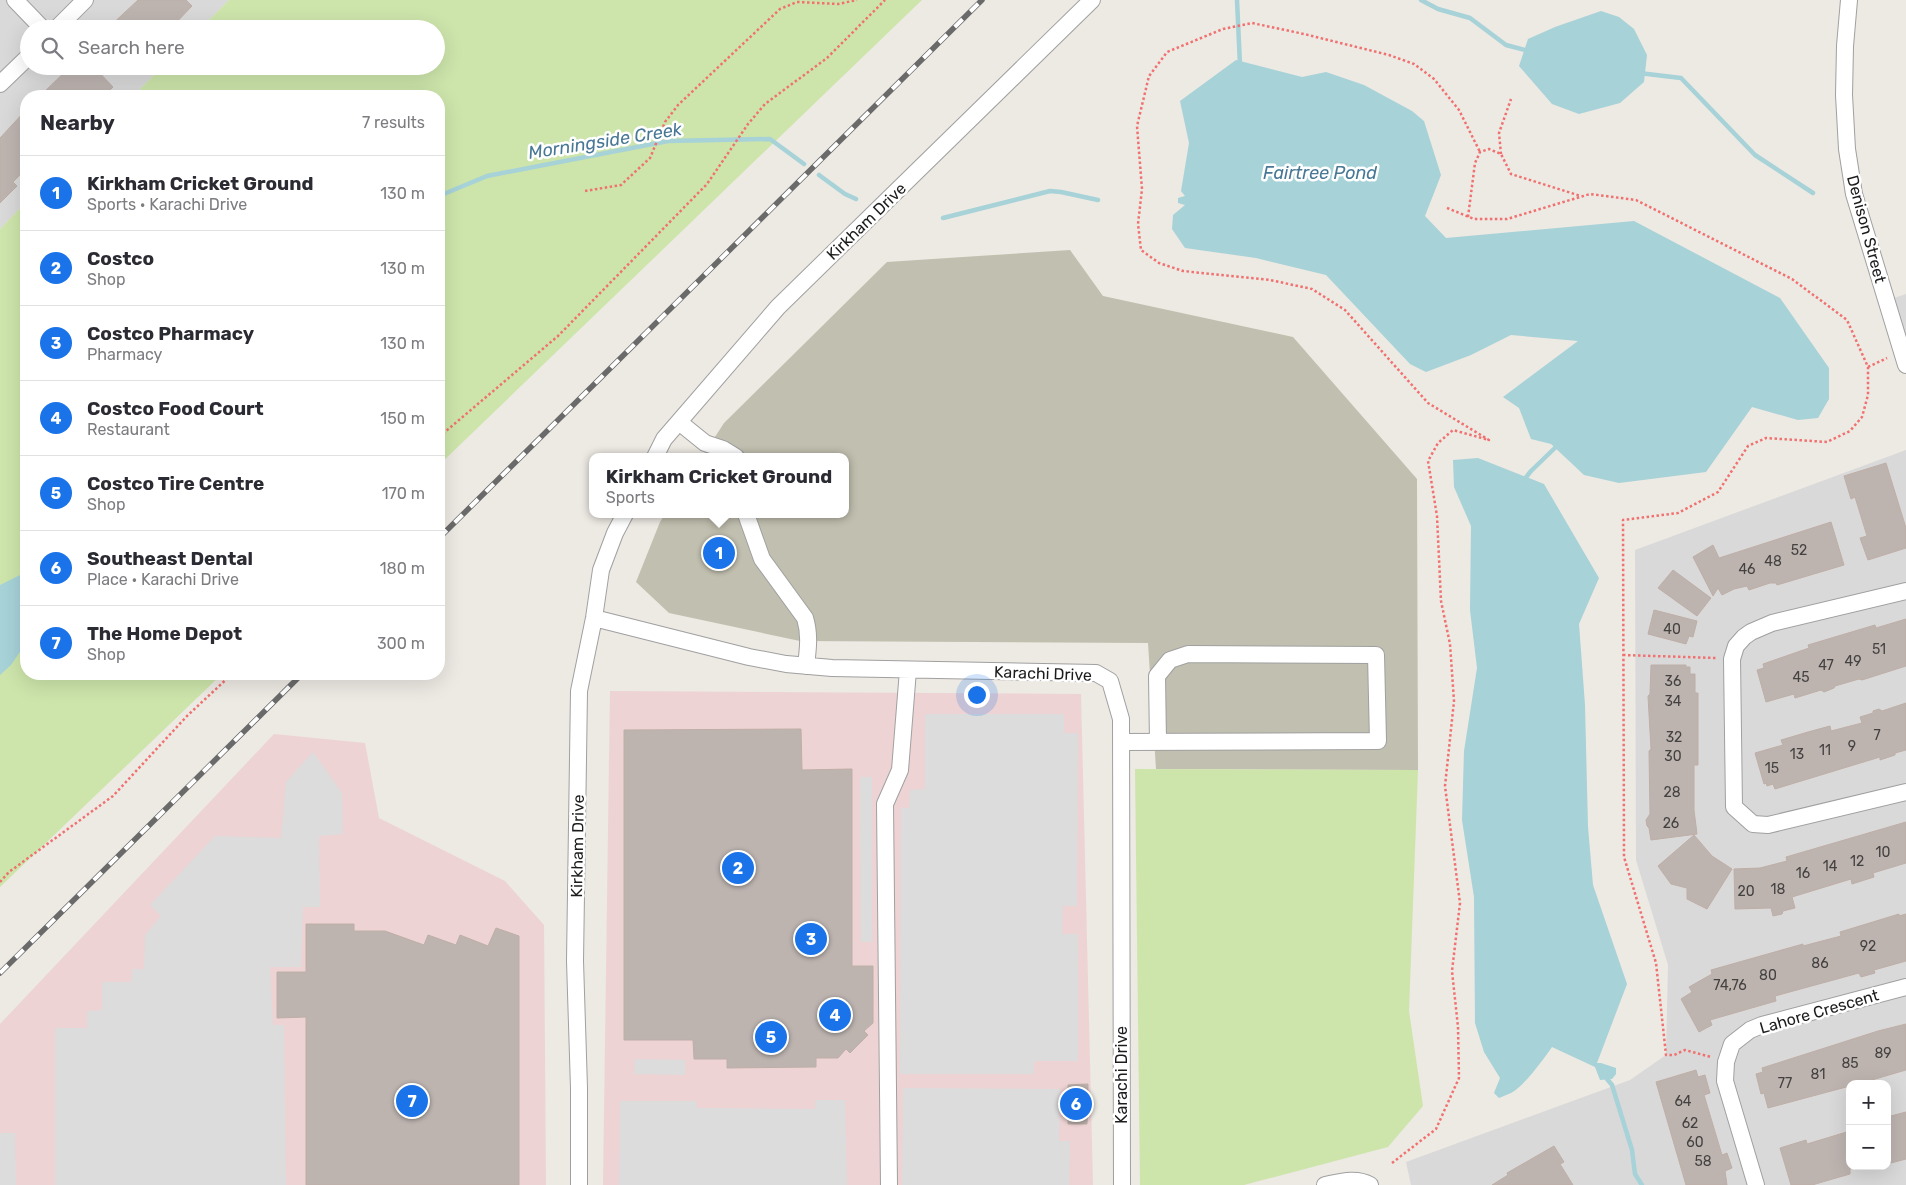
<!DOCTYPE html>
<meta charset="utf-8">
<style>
:root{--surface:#fff;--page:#f7f7f7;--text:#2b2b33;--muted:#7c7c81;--line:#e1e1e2;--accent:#1a73e8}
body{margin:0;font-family:Rubik,sans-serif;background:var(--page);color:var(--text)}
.controls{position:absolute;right:15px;bottom:15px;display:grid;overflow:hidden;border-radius:10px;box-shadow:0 5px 20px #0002}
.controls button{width:45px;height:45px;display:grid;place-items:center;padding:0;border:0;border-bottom:1px solid var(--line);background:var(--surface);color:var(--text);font:25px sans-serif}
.you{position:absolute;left:976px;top:694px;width:18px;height:18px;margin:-12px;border:4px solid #fff;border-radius:50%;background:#1a73e8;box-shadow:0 0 0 8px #1a73e833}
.badge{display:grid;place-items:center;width:32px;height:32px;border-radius:50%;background:var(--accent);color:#fff;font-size:16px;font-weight:700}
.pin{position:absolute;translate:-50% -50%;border:2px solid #fff;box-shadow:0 1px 5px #0006}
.popup{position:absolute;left:589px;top:453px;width:260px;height:65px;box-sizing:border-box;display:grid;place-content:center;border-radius:10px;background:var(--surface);filter:drop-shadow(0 1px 4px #0005);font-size:16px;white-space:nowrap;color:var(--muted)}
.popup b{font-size:19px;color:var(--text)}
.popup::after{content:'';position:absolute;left:50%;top:100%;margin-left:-10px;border:10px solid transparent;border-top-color:var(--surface)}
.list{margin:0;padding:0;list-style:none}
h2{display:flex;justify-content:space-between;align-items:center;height:65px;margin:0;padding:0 20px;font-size:21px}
h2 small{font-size:16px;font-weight:400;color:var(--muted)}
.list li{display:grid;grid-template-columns:32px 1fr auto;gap:15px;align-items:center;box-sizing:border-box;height:75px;padding:0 20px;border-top:1px solid var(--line)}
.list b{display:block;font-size:19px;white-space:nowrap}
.list p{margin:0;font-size:16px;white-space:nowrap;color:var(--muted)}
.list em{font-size:16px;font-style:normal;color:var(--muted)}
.icon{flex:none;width:28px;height:28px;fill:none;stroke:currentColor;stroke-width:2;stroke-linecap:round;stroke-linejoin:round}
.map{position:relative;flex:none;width:1906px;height:1185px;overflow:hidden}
.search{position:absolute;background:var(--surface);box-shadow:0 5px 20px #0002;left:20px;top:20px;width:425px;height:55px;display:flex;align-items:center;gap:12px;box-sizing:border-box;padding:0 18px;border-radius:28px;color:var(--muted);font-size:19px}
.panel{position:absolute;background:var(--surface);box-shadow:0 5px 20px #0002;left:20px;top:90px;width:425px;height:590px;border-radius:20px}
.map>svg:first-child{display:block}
.residential{fill:#dad9d9;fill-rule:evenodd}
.commercial{fill:#edd3d4}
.construction{fill:#c1bfaf}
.grass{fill:#cde5ab}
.parking{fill:#dcdcdc}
.water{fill:#a6d2d8}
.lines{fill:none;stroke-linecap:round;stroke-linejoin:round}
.stream{stroke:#a6d2d8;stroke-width:4.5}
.building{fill:#bdb4b0;stroke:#beaea6}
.minor-casing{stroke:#a0a0a0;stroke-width:18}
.path{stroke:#f07170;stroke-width:2.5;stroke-dasharray:2.5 2.5;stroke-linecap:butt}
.minor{stroke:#fff;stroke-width:16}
.rail-casing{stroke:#6a6a6a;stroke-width:5.5}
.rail{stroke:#fff;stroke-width:4;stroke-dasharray:11;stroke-linecap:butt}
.labels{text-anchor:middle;stroke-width:5;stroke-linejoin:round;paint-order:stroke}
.number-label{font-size:14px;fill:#444241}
.street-label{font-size:16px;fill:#1c1c1c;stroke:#fff}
.water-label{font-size:18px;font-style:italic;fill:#497896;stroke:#fff}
</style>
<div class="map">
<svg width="1906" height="1185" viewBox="0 0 1906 1185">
<rect width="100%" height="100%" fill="#ede9e3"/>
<path class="residential" d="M0,0H229L200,29H29V66H163L133,96H26V202L0,229Z
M1906,294V353L1888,300Z
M1906,450V1185H1411L1406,1162L1630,1080L1666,1055L1668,965L1636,860L1635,550ZM1850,1084H1887V1166H1850Z"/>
<path class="commercial" d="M610,691L1081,694L1093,1185H603Z
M274,734L365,743L379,818L505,881L544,925L546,1185H0V1024Z"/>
<path class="construction" d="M1070,250L1103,296L1293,337L1417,479L1418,770L1156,769L1148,643L800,641L669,613L636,582L660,522L665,514H845V457H702L724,423L887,262Z"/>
<path class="grass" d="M229,0H922L439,465V96H133L163,66H436V29H200Z
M26,202V674H222L0,887V229Z
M1135,769L1418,770L1409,1011L1423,1106L1388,1147L1244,1185H1140Z"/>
<path class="parking" d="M925,714H1064V733H1078L1077,906H1063L1062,934H1078V1061H1034V1074H900L901,808H909L910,790L925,789Z
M313,752L342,793L343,834L319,836L320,907H303L301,967H270L273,1025H284L286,1185H55V1028H87V1011L102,1010V982H131L132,969H144L145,935L161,916L150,905L215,836L281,838L286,782Z
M860,777H872V942H861Z
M635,1059L685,1060V1075L634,1074Z
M903,1088L1060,1089L1059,1141H1070L1069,1185H902Z
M815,1100H845L847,1185H619L620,1101H696L697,1108L815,1109Z
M0,1133H15L16,1185H0Z"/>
<path class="water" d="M1601,11L1619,17L1634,29L1647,55L1644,82L1620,103L1579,114L1552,104L1519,66L1528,39L1555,27Z
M1236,60L1302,77L1326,72L1364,85L1412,111L1424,121L1441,175L1425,216L1446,238L1634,221L1780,298L1829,368V399L1818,418L1798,420L1752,407L1706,472L1619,483L1584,475L1551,444L1531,439L1519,408L1503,397L1578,341L1511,335L1471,355L1426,372L1410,364L1326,275L1256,258L1185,248L1172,229L1173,215L1185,205L1178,203V198L1185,196L1181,191L1189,143L1180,101Z
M1478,458L1544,484L1599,578L1579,624L1585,705L1588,827L1593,885L1627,984L1597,1063H1601L1616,1068V1074L1612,1079L1600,1080L1595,1067L1552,1047C1542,1061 1525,1085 1511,1093C1507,1095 1503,1096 1499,1098L1494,1093L1500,1078L1484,1052L1475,1023L1474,897L1462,820L1464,751L1477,668L1470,610L1471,526L1454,487L1453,460Z
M26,572V643L11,665L0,675V585Z"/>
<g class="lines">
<path class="stream" d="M1237,0L1240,65
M1421,0L1438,9L1470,18L1506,45L1529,51
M1639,73L1681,78L1755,155L1813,193
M819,175L845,194L856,199
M439,196L487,176L668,141L770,139L804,164
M943,218L1050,191L1061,192L1098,200
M1523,481L1531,471L1558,445
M1607,1079L1612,1085L1632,1150L1635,1174L1642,1185"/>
</g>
<path class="building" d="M138,0H186L192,6L170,29H107Z
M71,66H93L113,87L104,96H40Z
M26,110V169L13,182L17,186L0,203V138Z
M1886,463L1906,528V548L1868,560L1860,538L1867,536L1855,497L1851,499L1844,476Z
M1831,522L1844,565L1777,585L1776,583H1770L1749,590L1747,586L1734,589L1722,595L1718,588L1713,596L1693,557L1713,545L1719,558Z
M1673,570L1711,598L1697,616L1658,588Z
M1654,610L1697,621L1693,637L1689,636L1686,644L1648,634Z
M1906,619V666L1862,680L1859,679L1835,686L1834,688L1824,692L1821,690L1795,698L1794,694L1766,702L1757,670L1764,668L1763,664L1809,648L1808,645L1875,625L1876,628Z
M1651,665H1686V667H1690V674H1695V693H1698V765H1694V810L1697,834L1651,840L1649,828L1647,826L1646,820L1650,814L1649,751L1651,749L1648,696L1650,694Z
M1906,703V750L1895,753V755L1880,760V757L1775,789L1773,784L1767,786L1766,783L1764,784L1755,753L1783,745L1781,740L1808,732L1830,726L1831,731L1862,723L1860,717L1873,713V711L1879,709L1882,711Z
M801,729L802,770L852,769V966H873V1023L864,1031L868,1035L850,1053L846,1049L838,1058H816V1067L727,1068V1059H694L693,1040H624V730Z
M1906,822V863L1873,873L1874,877L1852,884L1851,879L1792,897L1795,908L1783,911L1782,914L1773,916L1771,908L1735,909L1734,869L1760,868L1787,861L1786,857Z
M1694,835L1712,856L1732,869L1707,909L1687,899V888L1671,884L1658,866Z
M1899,914V916L1906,914V961L1874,970L1875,973L1861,977L1859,973L1775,996L1776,1001L1710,1020L1712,1025L1699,1032L1681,999L1692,992L1689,987L1712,974L1711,970L1803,944V946L1841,936L1840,932Z
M306,924H354V931H385L424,945L428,935L456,945L460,935L488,946L496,928L519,936V1185H306V1017L277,1018V972H306Z
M1906,1024V1070L1858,1084H1850V1086L1835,1090L1768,1108L1764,1093L1761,1094L1756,1074L1763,1072L1762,1068L1878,1031Z
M1696,1070L1698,1077L1705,1075L1710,1093L1704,1095L1722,1155L1727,1153L1732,1168L1725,1171L1727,1185H1686L1656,1082Z
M1088,1084L1087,1124H1068V1085Z
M1906,1112V1159L1887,1164V1117Z
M1850,1131V1174L1812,1185H1791L1780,1148L1806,1140L1807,1144Z
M1554,1146L1564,1162L1560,1164L1573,1185H1492L1508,1175L1507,1173Z"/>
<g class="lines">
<g class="minor-casing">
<path id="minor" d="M15,0L43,29
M1849,0L1845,46L1844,95L1847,149L1854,194L1906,365
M56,29L85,0
M0,84L29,56
M679,422L705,443L723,449L736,457
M655,457L664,439L778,307L1092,0
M746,514L762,559L805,618C810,634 808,649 806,666
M1906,591L1772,623L1751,632L1744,637L1736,646L1732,659L1734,807L1753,824L1768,825L1906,792
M594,618L749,657L786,664L832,668L1096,673L1110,681L1121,719L1122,1185
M1121,742L1378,741L1376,655L1188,654L1170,660L1157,676L1158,742
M579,1185V1088L575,961L579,691L594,618L601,570L615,533L625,514
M889,1185L885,804L900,770L908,670
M1325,1185C1340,1182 1356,1177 1370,1185
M1756,1185L1725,1081L1726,1062L1732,1044L1750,1030L1762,1025L1906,987"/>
</g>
<path class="path" d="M1501,154L1499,133L1511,99
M585,191L621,185L650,158L665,122L678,105L780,9L797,2L838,4L857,0
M1447,208L1474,219H1507L1590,194L1636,200L1792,279L1847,320L1868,367V395L1862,417L1850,431L1827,442L1766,438L1748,446L1718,492L1678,513L1623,520L1624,857L1656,963L1666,1055H1674L1685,1050L1711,1057
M1468,217L1475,163L1480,152L1489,149L1501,154L1511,174L1581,196
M1868,367L1887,358
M439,437L558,336L707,184L748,124L765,104L827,58L885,0
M1623,655L1716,658
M0,882L9,872L113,796L187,716L232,674
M1392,1163L1436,1129L1459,1078L1458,1027L1452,971L1460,903L1445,786L1454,701L1450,644L1441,601L1437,516L1428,461L1438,443L1453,430L1489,440L1428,403L1345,310L1312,289L1270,280L1183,271L1159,263L1141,250L1138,224L1142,189L1137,126L1149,76L1167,52L1223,29L1252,23L1304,34L1389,55L1414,64L1434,79L1459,110L1480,152"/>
<use href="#minor" class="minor"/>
<g class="rail-casing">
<path id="rail" d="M439,538L982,0
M0,973L302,674"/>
</g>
<use href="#rail" class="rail"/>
</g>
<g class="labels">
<g class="number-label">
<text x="1799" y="555">52</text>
<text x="1773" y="566">48</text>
<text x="1747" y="574">46</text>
<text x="1672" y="634">40</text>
<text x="1879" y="654">51</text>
<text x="1853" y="666">49</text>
<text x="1826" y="670">47</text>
<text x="1801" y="682">45</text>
<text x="1673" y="686">36</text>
<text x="1673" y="706">34</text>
<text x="1877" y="740">7</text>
<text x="1674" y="742">32</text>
<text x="1852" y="751">9</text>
<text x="1825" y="755">11</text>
<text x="1797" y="759">13</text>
<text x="1673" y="761">30</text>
<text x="1772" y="773">15</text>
<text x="1672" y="797">28</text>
<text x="1671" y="828">26</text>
<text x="1883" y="857">10</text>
<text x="1857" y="866">12</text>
<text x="1830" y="871">14</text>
<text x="1803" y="878">16</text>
<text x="1778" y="894">18</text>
<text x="1746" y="896">20</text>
<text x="1868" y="951">92</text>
<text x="1820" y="968">86</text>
<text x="1768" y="980">80</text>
<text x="1730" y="990">74,76</text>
<text x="1883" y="1058">89</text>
<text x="1850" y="1068">85</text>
<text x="1818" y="1079">81</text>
<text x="1785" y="1088">77</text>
<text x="1683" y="1106">64</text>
<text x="1690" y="1128">62</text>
<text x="1695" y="1147">60</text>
<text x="1703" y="1166">58</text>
</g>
<g class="street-label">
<text transform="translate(866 221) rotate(-44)" y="6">Kirkham Drive</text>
<text transform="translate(1867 229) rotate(75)" y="6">Denison Street</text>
<text transform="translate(1043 673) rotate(2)" y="6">Karachi Drive</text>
<text transform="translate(577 846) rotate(-89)" y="6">Kirkham Drive</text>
<text transform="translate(1819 1011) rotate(-16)" y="6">Lahore Crescent</text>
<text transform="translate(1121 1075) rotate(-90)" y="6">Karachi Drive</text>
</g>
<g class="water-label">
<text transform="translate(605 141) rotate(-9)" y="6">Morningside Creek</text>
<text x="1320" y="179">Fairtree Pond</text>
</g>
</g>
</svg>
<div class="controls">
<button>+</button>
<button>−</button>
</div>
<div class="you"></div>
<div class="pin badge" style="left:719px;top:553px">1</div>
<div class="popup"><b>Kirkham Cricket Ground</b>Sports</div>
<div class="pin badge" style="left:738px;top:868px">2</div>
<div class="pin badge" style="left:811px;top:939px">3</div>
<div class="pin badge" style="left:835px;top:1015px">4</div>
<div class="pin badge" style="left:771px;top:1037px">5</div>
<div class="pin badge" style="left:1076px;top:1104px">6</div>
<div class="pin badge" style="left:412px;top:1101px">7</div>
<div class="search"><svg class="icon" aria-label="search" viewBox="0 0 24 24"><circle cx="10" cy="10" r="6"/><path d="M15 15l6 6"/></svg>Search here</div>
<section class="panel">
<h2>Nearby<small>7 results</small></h2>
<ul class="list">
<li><span class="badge">1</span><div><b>Kirkham Cricket Ground</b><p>Sports · Karachi Drive</p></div><em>130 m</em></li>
<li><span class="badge">2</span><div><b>Costco</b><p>Shop</p></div><em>130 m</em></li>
<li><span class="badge">3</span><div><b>Costco Pharmacy</b><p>Pharmacy</p></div><em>130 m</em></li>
<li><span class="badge">4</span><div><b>Costco Food Court</b><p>Restaurant</p></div><em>150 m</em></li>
<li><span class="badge">5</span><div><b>Costco Tire Centre</b><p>Shop</p></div><em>170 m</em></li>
<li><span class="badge">6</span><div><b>Southeast Dental</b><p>Place · Karachi Drive</p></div><em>180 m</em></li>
<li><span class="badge">7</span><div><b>The Home Depot</b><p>Shop</p></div><em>300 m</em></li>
</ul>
</section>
</div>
